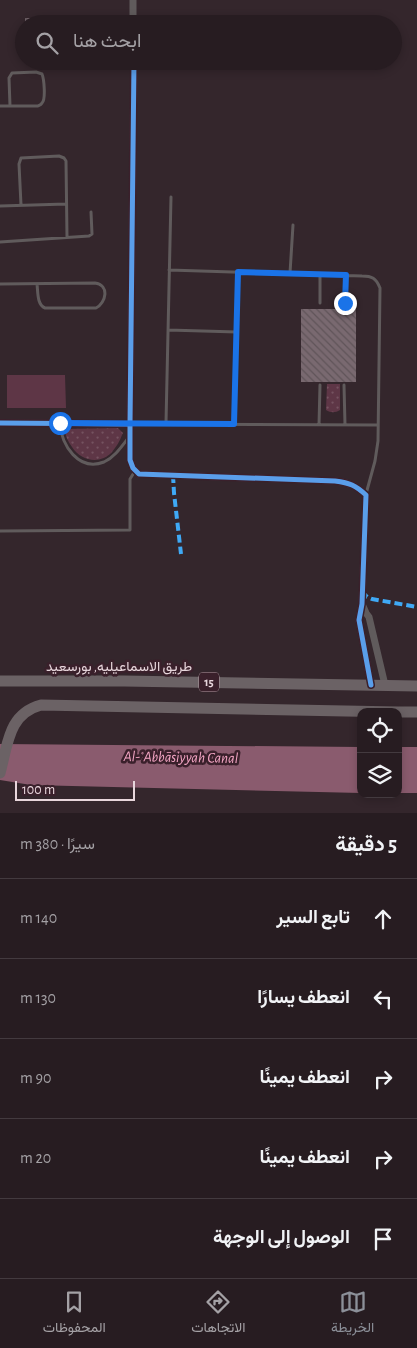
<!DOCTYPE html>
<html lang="ar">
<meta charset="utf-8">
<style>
:root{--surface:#271c21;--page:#2f252a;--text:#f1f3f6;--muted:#a4a1a5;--line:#433a3f;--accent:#8c9099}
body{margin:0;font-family:"Alegreya Sans",Vazirmatn,sans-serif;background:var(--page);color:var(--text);direction:rtl}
.controls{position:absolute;right:15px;bottom:15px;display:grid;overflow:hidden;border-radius:10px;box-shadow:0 2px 8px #0003}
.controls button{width:45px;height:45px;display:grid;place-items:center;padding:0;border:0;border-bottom:1px solid var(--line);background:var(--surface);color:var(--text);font:25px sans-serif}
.scale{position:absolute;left:15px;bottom:12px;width:120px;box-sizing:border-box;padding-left:5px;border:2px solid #e8d6dc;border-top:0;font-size:14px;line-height:18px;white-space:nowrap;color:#e8d6dc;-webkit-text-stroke:4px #3a202b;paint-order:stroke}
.stop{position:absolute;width:15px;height:15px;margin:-11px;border:4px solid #1a73e8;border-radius:50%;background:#fff}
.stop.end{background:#1a73e8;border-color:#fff;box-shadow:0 1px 5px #0008}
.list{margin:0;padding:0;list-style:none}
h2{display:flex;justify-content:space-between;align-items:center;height:65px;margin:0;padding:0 20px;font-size:21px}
h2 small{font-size:16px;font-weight:400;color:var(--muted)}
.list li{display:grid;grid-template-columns:32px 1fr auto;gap:15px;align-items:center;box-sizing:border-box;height:80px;padding:0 20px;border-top:1px solid var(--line)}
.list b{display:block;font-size:19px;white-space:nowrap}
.list em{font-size:16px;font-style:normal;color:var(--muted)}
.icon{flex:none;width:28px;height:28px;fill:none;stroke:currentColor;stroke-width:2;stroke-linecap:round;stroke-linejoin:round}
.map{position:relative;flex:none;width:417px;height:813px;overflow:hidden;direction:ltr}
.search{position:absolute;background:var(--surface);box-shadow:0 2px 8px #0003;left:15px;right:15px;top:15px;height:55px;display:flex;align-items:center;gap:12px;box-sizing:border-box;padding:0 18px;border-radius:28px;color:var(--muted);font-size:19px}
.sheet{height:465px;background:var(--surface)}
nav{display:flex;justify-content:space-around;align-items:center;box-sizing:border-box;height:70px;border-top:1px solid var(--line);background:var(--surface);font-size:14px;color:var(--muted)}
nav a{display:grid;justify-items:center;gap:2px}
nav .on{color:var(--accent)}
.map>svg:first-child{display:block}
.grass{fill:url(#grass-dots)}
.park{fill:#5e3646}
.water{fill:#8a5b6e}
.building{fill:url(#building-back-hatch)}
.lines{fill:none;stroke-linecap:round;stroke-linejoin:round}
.service{stroke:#605b5c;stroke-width:3}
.minor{stroke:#605b5c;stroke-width:7}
.trunk{stroke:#6b6265;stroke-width:11}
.quiet{stroke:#3fa9f5;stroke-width:4;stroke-dasharray:8 4;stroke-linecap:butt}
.cycleway-casing{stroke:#3a202b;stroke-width:8}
.cycleway{stroke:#5a9eea;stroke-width:5}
.route{stroke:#1a73e8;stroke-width:6}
.labels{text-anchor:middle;stroke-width:5;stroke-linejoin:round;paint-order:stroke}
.shield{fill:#3a202b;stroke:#b49fa7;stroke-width:1}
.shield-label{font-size:12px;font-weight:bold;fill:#e8d6dc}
.street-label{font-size:14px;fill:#e8d6dc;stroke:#3a202b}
.water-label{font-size:15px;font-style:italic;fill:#f6a7c6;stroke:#3a202b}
</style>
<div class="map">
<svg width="417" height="813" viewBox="0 0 417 813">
<defs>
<pattern id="grass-dots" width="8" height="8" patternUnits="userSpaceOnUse" patternTransform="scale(1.25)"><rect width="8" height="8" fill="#5e3646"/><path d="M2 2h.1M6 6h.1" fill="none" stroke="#755260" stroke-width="1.8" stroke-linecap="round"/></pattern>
<pattern id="building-back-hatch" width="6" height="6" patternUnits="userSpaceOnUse" patternTransform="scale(1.25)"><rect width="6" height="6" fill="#796970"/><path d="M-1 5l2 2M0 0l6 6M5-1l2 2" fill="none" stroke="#605459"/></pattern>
</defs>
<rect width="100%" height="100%" fill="#34262c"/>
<path class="grass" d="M327,384H340V410C335,413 331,413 326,410Z
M118,428L123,433L122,435C120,441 116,447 112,452C100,465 81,461 72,447C68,441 65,436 65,429Z"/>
<path class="park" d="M7,375H65L66,408H7Z"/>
<path class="water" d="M0,744L361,747V793L31,785L0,780Z
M398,747H417V793H398Z"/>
<path class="building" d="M25,18H77V24H25Z
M301,309H356V382H301Z"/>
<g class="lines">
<path class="service" d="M0,106H38C40,105 41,105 42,103C46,99 44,79 42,74L36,72L12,73L9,78L10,106
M21,205L19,164L21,158L59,156L64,158L66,161L67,237
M0,206L66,204
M0,242L89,236L92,234L91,212
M169,270L362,276C372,276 376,278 380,288L378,441L375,461L366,494
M290,273L293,225
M320,274V303
M0,284L95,283C110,285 106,303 96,308H45C37,305 38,292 37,284
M345,303L346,275
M168,330L237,332
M344,385L345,425
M166,423L171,197
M60,424C61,445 79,472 104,462C115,457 122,446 129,437
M131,424L378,425
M234,424L238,272
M319,425L320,385
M0,531L130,530V479L135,471"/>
<path class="minor" d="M133,0V24
M0,423L130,424V460L133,468L139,474L335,481C350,483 355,485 366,495L362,604L359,620L371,685
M130,424L134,61
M362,604L366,613L369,617L385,685"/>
<path class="trunk" d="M0,681H124L417,686
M398,712H417
M0,773C8,744 8,714 41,705L398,712"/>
<path class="quiet" d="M173,475L174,493L181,554
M362,591L367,597L372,599L417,607"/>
<g class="cycleway-casing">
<path id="cycleway" d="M0,423L130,424V460L133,468L139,474L335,481C350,483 355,485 366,495L362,604L359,620L371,685
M130,424L134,61"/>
</g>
<use href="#cycleway" class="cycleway"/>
</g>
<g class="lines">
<path class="route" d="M60,423L234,424L238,272L346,275L345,303"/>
</g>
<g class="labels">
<rect class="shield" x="199" y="672.5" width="20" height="19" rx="4"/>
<g class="shield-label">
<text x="209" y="686">15</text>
</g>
<g class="street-label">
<text x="119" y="671">طريق الاسماعيليه, بورسعيد</text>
</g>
<g class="water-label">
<text transform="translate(181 757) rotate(1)" y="5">Al-ʿAbbāsiyyah Canal</text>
</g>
</g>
</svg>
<div class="controls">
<button><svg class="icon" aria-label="locate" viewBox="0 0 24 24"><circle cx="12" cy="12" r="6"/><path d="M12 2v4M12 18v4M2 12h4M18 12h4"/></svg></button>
<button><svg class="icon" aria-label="layers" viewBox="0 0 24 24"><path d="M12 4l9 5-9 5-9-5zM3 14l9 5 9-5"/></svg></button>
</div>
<div class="scale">100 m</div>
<div class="stop" style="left:60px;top:423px"></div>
<div class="stop end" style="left:345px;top:303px"></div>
<div class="search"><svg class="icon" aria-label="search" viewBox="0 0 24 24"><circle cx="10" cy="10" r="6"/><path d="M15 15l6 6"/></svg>ابحث هنا</div>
</div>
<section class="sheet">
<h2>5 دقيقة<small>سيرًا · 380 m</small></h2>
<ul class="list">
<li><svg class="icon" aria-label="ahead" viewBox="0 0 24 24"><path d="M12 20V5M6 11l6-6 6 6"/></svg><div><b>تابع السير</b></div><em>140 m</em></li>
<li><svg class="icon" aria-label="left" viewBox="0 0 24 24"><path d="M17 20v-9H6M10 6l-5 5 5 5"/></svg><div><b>انعطف يسارًا</b></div><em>130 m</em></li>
<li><svg class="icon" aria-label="right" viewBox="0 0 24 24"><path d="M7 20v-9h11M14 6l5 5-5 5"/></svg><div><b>انعطف يمينًا</b></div><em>90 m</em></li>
<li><svg class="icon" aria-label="right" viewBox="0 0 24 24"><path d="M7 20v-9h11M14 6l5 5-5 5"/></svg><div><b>انعطف يمينًا</b></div><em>20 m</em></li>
<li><svg class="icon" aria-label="arrive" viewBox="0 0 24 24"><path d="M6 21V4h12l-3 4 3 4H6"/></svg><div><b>الوصول إلى الوجهة</b></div></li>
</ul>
</section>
<nav>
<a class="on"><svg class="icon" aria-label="map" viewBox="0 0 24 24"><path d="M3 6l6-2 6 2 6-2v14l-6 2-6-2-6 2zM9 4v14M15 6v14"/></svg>الخريطة</a>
<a><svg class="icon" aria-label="directions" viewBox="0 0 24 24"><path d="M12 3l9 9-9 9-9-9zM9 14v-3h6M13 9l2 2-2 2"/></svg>الاتجاهات</a>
<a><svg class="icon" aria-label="saved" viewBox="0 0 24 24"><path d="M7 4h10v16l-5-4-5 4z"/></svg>المحفوظات</a>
</nav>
